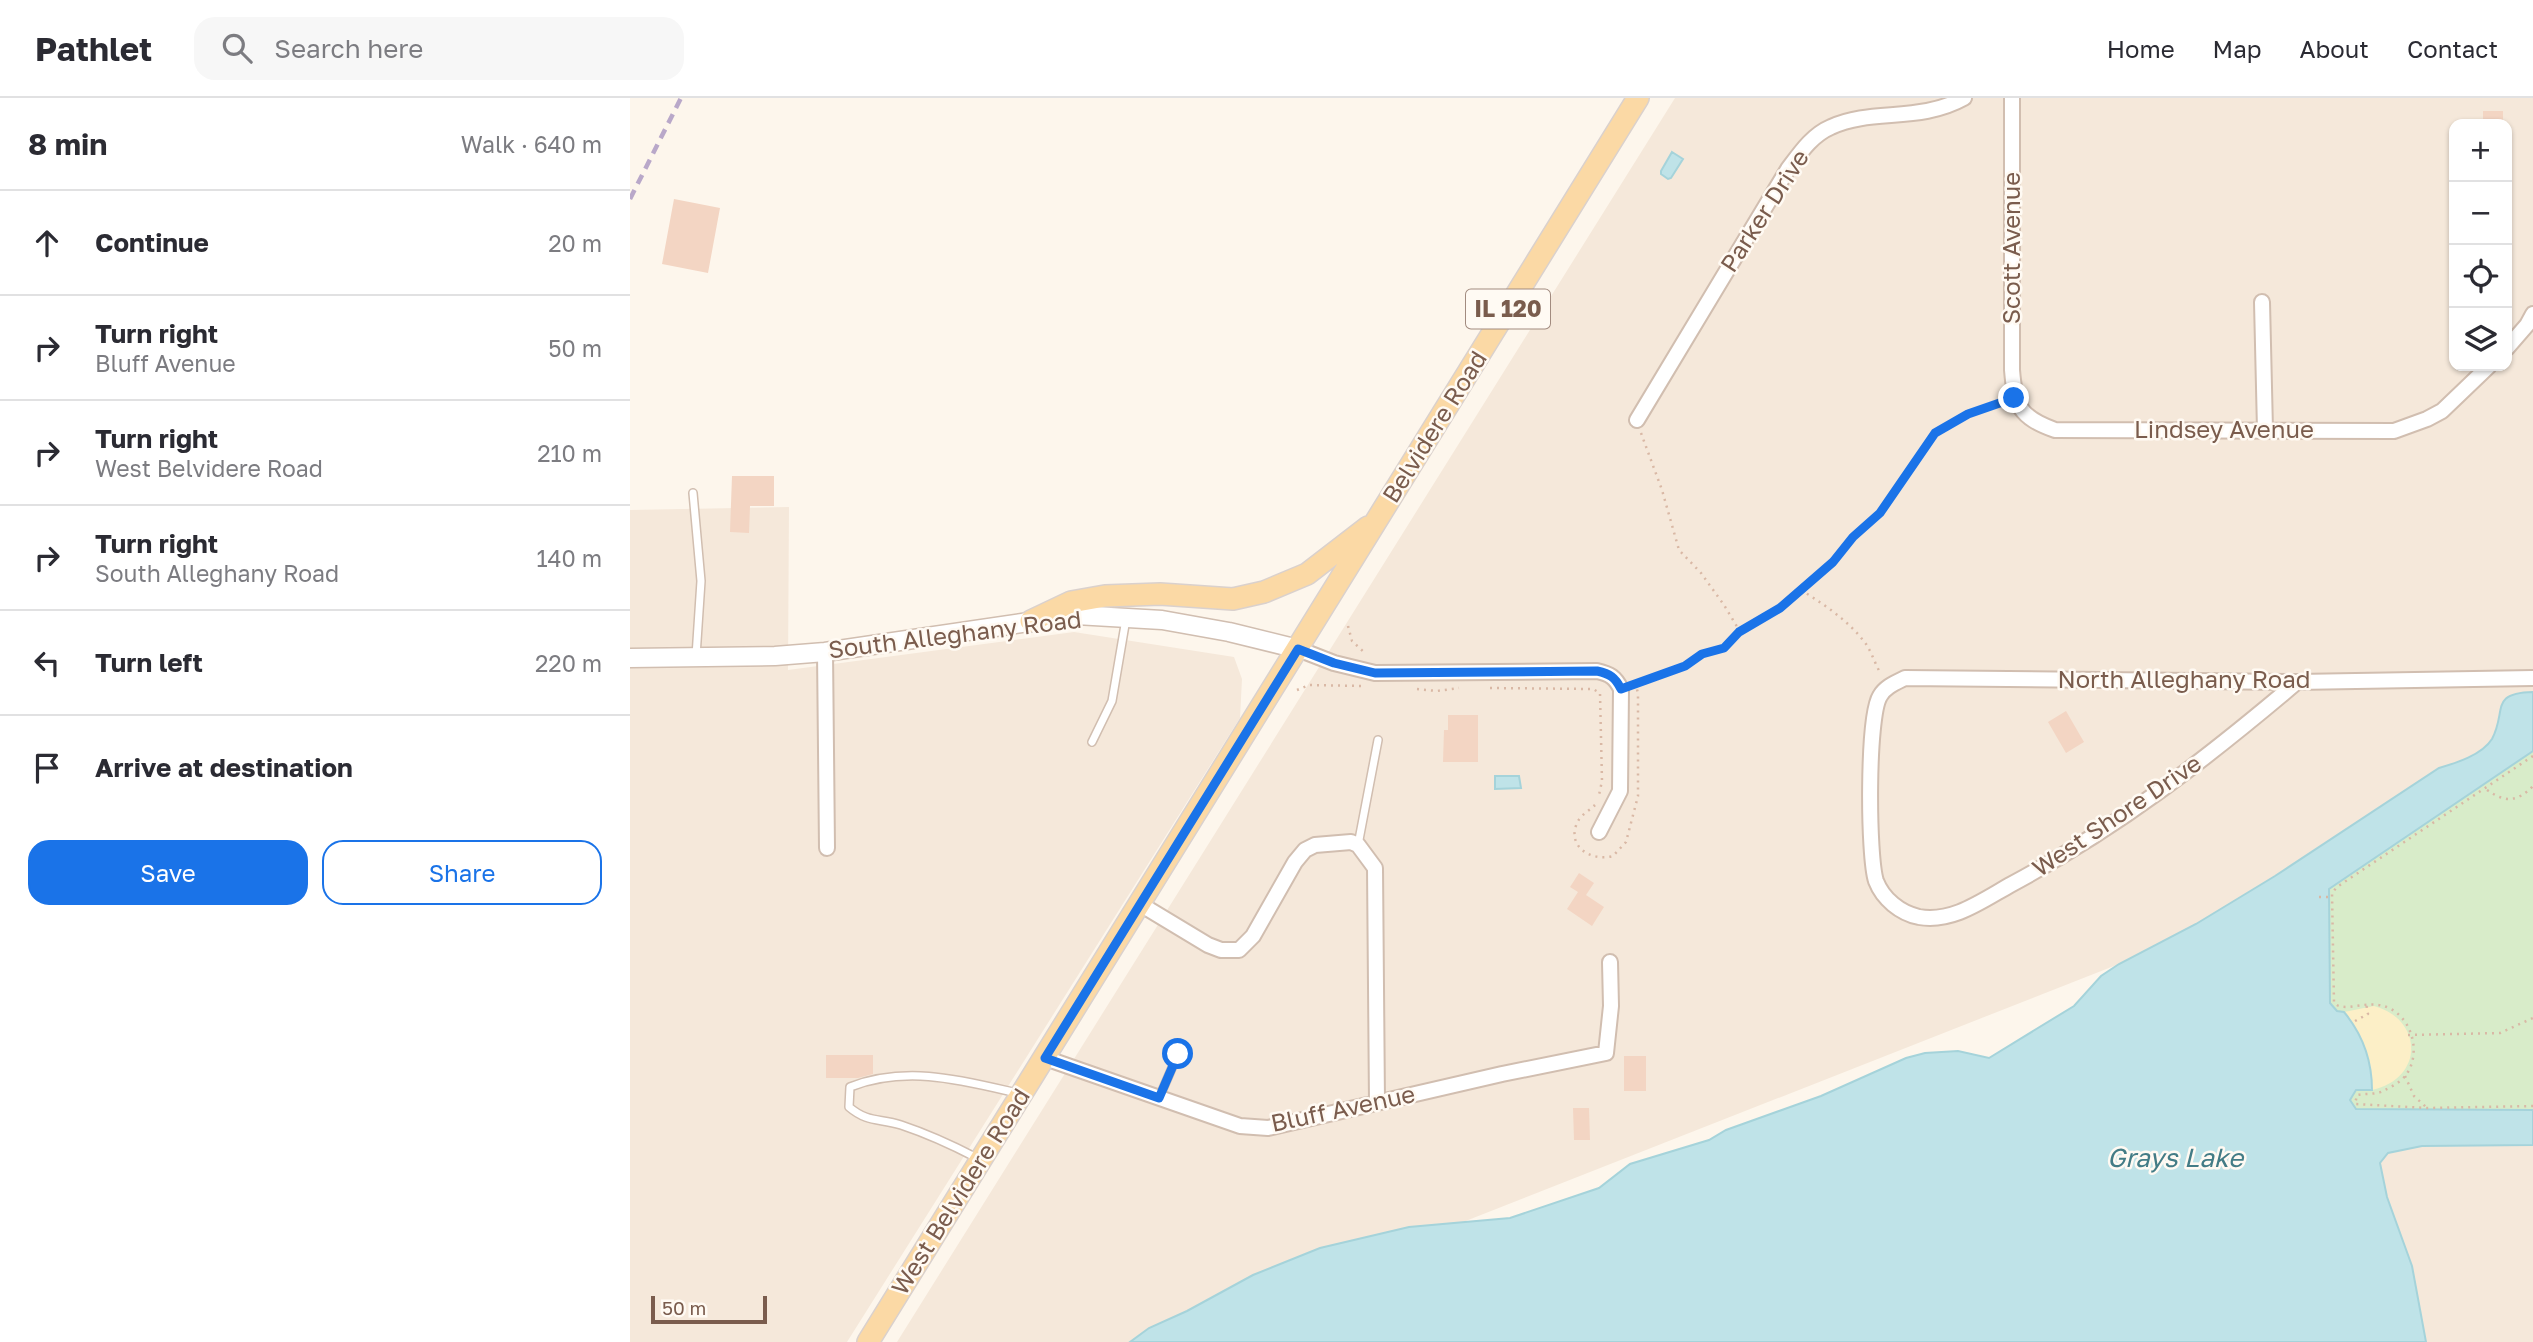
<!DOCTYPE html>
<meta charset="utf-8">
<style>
:root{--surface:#fff;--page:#f7f7f7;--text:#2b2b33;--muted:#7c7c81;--line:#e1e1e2;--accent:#1a73e8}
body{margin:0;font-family:"Golos Text",sans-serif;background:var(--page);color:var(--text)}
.controls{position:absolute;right:21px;top:21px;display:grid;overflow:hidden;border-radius:14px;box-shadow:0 2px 5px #0004}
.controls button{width:63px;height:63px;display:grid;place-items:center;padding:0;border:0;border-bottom:2px solid var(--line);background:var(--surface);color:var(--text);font:35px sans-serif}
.scale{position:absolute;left:21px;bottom:18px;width:116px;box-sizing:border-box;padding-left:7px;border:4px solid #7a5c4d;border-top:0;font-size:19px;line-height:24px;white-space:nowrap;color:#7a5c4d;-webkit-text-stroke:5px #fffaf3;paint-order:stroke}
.stop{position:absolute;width:21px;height:21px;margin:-16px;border:5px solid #1a73e8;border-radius:50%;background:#fff}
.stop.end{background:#1a73e8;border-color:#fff;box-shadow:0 2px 7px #0008}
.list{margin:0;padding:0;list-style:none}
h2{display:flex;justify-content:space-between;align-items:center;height:91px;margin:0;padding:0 28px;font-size:30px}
h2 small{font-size:23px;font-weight:400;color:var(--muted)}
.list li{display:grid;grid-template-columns:46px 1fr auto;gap:21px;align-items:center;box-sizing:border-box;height:105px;padding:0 28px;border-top:2px solid var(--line)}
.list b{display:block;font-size:26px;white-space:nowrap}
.list p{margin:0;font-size:23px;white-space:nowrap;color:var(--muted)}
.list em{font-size:23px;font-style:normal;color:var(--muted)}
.actions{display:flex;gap:14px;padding:21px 28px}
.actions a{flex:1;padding:16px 0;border:2px solid var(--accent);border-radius:21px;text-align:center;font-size:24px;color:var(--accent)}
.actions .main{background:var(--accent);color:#fff}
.icon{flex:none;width:38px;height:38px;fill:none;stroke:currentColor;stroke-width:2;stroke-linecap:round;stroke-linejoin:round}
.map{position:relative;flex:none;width:1903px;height:1244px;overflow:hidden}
header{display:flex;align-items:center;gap:42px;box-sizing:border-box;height:98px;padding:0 35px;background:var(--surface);border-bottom:2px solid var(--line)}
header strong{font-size:33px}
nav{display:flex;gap:38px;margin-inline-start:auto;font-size:24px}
.search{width:490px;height:63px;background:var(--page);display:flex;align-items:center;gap:18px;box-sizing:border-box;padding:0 24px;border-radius:21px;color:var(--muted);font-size:26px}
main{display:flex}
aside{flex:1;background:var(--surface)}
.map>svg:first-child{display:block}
.residential{fill:#f5e8da;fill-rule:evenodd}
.green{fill:#d8ecc9}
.sand{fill:#fcefc7}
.water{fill:#bfe3e8;stroke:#a5d3da;stroke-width:2}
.building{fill:#f3d5c3}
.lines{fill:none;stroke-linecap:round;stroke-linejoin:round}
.service-casing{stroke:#d1beb0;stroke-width:10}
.minor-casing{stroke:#d1beb0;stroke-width:18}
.tertiary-casing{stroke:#d1beb0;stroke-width:21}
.primary-casing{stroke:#dad1cd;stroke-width:24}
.path{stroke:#d9b8a5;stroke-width:2.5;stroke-dasharray:2 5;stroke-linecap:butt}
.service{stroke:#fff;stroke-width:7}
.minor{stroke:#fff;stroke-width:14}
.tertiary{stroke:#fff;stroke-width:18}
.primary{stroke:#fbd9a5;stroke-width:21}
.rail{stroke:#b9a8c9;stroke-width:4.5;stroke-dasharray:10 7;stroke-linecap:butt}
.route{stroke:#1a73e8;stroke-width:9}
.labels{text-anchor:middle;stroke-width:5;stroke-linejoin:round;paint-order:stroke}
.shield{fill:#fffaf3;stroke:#a28b7f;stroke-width:2}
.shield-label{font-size:23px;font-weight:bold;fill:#7a5c4d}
.street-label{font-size:24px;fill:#7a5c4d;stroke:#fffaf3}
.water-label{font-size:26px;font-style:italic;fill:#437c86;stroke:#fffaf3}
</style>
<header>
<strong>Pathlet</strong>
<div class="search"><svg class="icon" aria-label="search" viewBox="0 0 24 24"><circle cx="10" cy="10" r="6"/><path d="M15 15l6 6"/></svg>Search here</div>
<nav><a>Home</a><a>Map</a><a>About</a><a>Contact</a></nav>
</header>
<main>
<aside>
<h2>8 min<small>Walk · 640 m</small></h2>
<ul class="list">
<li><svg class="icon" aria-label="ahead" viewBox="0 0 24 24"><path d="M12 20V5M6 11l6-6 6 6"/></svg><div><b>Continue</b></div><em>20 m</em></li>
<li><svg class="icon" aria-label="right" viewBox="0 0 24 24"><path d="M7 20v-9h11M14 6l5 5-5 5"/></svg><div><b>Turn right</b><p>Bluff Avenue</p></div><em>50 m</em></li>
<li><svg class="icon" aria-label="right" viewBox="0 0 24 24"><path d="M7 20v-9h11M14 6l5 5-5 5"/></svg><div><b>Turn right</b><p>West Belvidere Road</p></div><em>210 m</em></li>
<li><svg class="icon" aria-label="right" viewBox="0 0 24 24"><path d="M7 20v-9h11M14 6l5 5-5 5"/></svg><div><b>Turn right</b><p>South Alleghany Road</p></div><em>140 m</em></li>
<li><svg class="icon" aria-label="left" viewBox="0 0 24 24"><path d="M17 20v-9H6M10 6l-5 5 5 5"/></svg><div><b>Turn left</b></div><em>220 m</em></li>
<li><svg class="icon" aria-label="arrive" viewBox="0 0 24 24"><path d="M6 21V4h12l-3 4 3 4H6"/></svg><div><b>Arrive at destination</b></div></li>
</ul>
<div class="actions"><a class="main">Save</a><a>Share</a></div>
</aside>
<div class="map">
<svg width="1903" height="1244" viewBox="0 0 1903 1244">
<rect width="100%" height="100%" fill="#fdf6ec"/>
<path class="residential" d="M1045,0H1903V628L1667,796L528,1244H267ZM1824,26H1877V268H1824Z
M159,409L158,572L444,534L604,559L612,581L610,620L217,1244H0V412Z
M1903,1047V1244H1796L1782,1168L1757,1099L1750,1065L1758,1055L1792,1048Z"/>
<path class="green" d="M1903,653V1012L1726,1011L1720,1002L1726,992L1707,914L1700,905L1698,897L1699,791Z"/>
<path class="sand" d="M1744,908C1793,921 1795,980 1742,992C1742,963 1733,937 1714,914Z"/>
<path class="water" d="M1042,54L1053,61L1041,80L1038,81L1031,76V73Z
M1903,594V653L1699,791L1700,905L1707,913L1714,914C1733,937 1742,963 1742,992H1726L1720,1002L1726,1011L1903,1012V1047L1792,1048L1758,1055L1750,1065L1757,1099L1782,1168L1796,1244H500L519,1230L557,1213L623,1177L690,1150L779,1129L880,1120L969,1090L1000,1066L1079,1042L1096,1032L1191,998L1276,960L1295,955L1328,953L1359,960L1444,908L1471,878L1489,866L1566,826L1645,778L1809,670C1826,665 1852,657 1862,641C1877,613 1859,595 1903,594Z
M865,678H889L891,690L865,691Z"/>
<path class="building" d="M1853,13H1873V26H1853Z
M44,101L90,110L78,175L32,166Z
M102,378H144V408H120L119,435L100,434Z
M1436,613L1454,644L1436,655L1418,624Z
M818,617H848V664H813L814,632H818Z
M949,775L964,785L956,797L974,809L962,828L937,811L948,794L940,789Z
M196,957H243V976L228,980H196Z
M994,958H1016V993H994Z
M943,1010H959L960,1042H944Z"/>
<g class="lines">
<g class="service-casing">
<path id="service" d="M63,395L71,483L66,558
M462,644L482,603L496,521
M728,747L748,642
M529,1000L548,956
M347,1060C322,1047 298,1036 271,1027C249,1020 238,1025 219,1009L220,989C276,967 331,982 387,995"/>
</g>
<g class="minor-casing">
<path id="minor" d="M1382,0V272C1385,308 1389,319 1425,332L1764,333L1797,321L1812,313L1859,268
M1632,204L1635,332
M1877,250L1897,227L1903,216
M1007,322L1158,71C1170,55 1182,37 1201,29C1242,10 1289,25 1334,0
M668,551L704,565L745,575L967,573C980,576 985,579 991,591L990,693L969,734
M195,554L197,750
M1667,584C1575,662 1488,729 1382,786C1353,802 1323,825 1289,819C1270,815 1253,801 1246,783C1238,759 1237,619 1250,598C1255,589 1265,585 1275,580L1667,584L1903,580
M510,806L578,847L591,852H609L623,838L665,764L675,752L685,747L721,744L728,747L745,770L747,1005
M415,960L610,1028L638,1030L872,976L976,955L981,908L980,864"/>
</g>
<g class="tertiary-casing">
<path id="tertiary" d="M0,560L145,558L195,554L446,517L532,522L599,534L668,551"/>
</g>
<g class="primary-casing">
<path id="primary" d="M401,523L441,504L475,498L530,496L603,501L634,494L677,476L738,429
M238,1244L1008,0"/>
</g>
<path class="path" d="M1011,335L1032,392L1049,452L1071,475L1094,507L1109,532
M1171,492C1195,507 1219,523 1236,546C1242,555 1245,566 1251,576
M718,528L722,543L736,556
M1007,586L1055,568L1072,556L1094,550L1109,534L1150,510L1203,464L1223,439L1250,415L1305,335L1326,321L1371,305
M860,590L963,591L970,595L972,683L969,697
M787,591L807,593L829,590
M667,592L679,587L731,588
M1903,658L1707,789L1702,795L1704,905C1716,916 1738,899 1761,911C1783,923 1791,956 1776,977C1771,984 1761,989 1753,993C1745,997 1736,995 1727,997L1725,1006L1797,1010L1903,1008
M1857,692C1876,705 1887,704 1903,688
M965,707C960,712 952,716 948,723C935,748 961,764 983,758L996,744L1008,698V595L1004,581
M1689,799H1702
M1725,923L1738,916L1736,905
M1778,937L1870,935L1903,920
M1775,978L1784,998L1796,1009"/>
<use href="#service" class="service"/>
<use href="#minor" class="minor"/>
<use href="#tertiary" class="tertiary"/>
<use href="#primary" class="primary"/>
<path class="rail" d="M0,101L51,0"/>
</g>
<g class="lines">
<path class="route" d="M548,956L529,1000L415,960L668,551L704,565L745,575L967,573C980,576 985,579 991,591L1055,568L1072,556L1094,550L1109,534L1150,510L1203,464L1223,439L1250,415L1305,335L1338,316L1384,300"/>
</g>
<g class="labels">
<rect class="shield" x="836" y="191.5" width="84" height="39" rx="5"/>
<g class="shield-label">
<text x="878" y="219">IL 120</text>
</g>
<g class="street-label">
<text transform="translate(1135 113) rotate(-57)" y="8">Parker Drive</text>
<text transform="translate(1382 150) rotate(-90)" y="8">Scott Avenue</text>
<text transform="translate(805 329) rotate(-58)" y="8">Belvidere Road</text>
<text x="1594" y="340">Lindsey Avenue</text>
<text transform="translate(325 537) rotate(-7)" y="8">South Alleghany Road</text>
<text x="1554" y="590">North Alleghany Road</text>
<text transform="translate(1487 718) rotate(-34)" y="8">West Shore Drive</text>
<text transform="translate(713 1011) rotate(-12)" y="8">Bluff Avenue</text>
<text transform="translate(331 1094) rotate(-58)" y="8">West Belvidere Road</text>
</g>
<g class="water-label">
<text x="1545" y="1069">Grays Lake</text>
</g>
</g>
</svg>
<div class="controls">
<button>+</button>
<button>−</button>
<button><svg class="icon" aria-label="locate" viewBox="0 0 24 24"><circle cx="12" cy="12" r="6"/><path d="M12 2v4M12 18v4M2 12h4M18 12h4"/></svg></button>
<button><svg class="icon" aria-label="layers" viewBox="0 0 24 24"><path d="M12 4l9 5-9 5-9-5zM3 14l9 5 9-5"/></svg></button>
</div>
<div class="scale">50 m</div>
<div class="stop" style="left:548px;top:956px"></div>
<div class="stop end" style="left:1384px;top:300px"></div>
</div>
</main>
